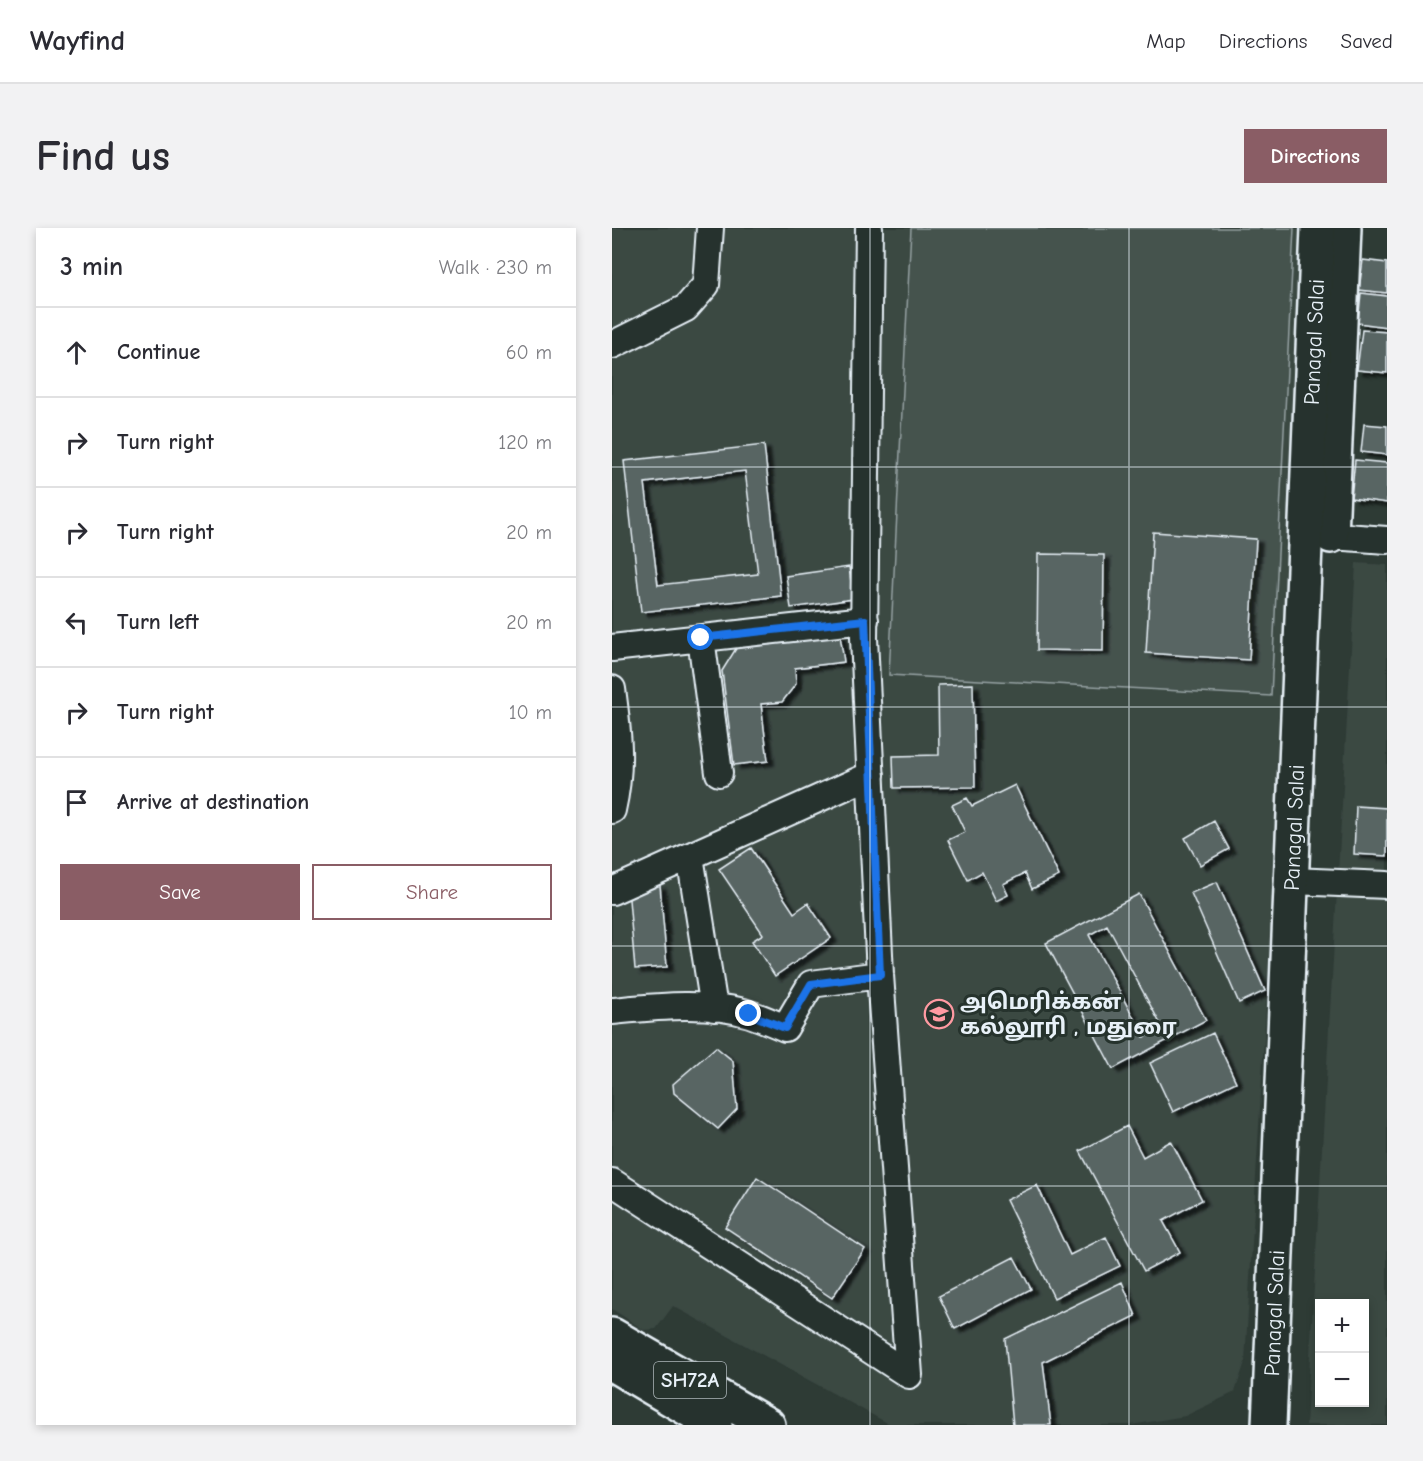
<!DOCTYPE html>
<meta charset="utf-8">
<style>
:root{--surface:#fff;--page:#f2f2f3;--text:#2b2b33;--muted:#7c7c81;--line:#e1e1e2;--accent:#8a5d65}
body{margin:0;font-family:"Comic Neue","Noto Sans Tamil",sans-serif;background:var(--page);color:var(--text)}
.controls{position:absolute;right:18px;bottom:18px;display:grid;overflow:hidden;border-radius:0px;box-shadow:0 3px 9px #0003}
.controls button{width:54px;height:54px;display:grid;place-items:center;padding:0;border:0;border-bottom:2px solid var(--line);background:var(--surface);color:var(--text);font:30px sans-serif}
.stop{position:absolute;width:18px;height:18px;margin:-14px;border:4px solid #1a73e8;border-radius:50%;background:#fff}
.stop.end{background:#1a73e8;border-color:#fff;box-shadow:0 2px 6px #0008}
.list{margin:0;padding:0;list-style:none}
h2{display:flex;justify-content:space-between;align-items:center;height:78px;margin:0;padding:0 24px;font-size:26px}
h2 small{font-size:20px;font-weight:400;color:var(--muted)}
.list li{display:grid;grid-template-columns:39px 1fr auto;gap:18px;align-items:center;box-sizing:border-box;height:90px;padding:0 24px;border-top:2px solid var(--line)}
.list b{display:block;font-size:22px;white-space:nowrap}
.list em{font-size:20px;font-style:normal;color:var(--muted)}
.actions{display:flex;gap:12px;padding:18px 24px}
.actions a{flex:1;padding:14px 0;border:2px solid var(--accent);border-radius:0px;text-align:center;font-size:21px;color:var(--accent)}
.actions .main{background:var(--accent);color:#fff}
.icon{flex:none;width:33px;height:33px;fill:none;stroke:currentColor;stroke-width:2;stroke-linecap:round;stroke-linejoin:round}
.map{position:relative;flex:none;width:775px;height:1197px;overflow:hidden;border-radius:0px}
header{display:flex;align-items:center;gap:36px;box-sizing:border-box;height:84px;padding:0 30px;background:var(--surface);border-bottom:2px solid var(--line)}
header strong{font-size:28px}
nav{display:flex;gap:33px;margin-inline-start:auto;font-size:21px}
.intro{display:flex;align-items:center;justify-content:space-between;box-sizing:border-box;height:144px;padding:0 36px}
h1{margin:0;font-size:42px}
.button{padding:15px 27px;border-radius:0px;background:var(--accent);color:#fff;font-size:21px;font-weight:700}
main{display:flex;gap:36px;padding:0 36px}
aside{flex:1;background:var(--surface);border-radius:0px;box-shadow:0 3px 9px #0003}
.map>svg:first-child{display:block}
.built{fill:#3b4843;fill-rule:evenodd}
.green{fill:#45524e;stroke:#96a2a3;stroke-width:1.5}
.building{fill:#596563;stroke:#e8f1f8;stroke-width:1.5;fill-rule:evenodd;filter:url(#shadow)}
.lines{fill:none;stroke-linecap:round;stroke-linejoin:round}
.minor-casing{stroke:#e8f1f8;stroke-width:30}
.major-casing{stroke:#e8f1f8;stroke-width:38}
.highway-casing{stroke:#e8f1f8;stroke-width:38}
.minor{stroke:#26332d;stroke-width:26}
.major{stroke:#26332d;stroke-width:33}
.highway{stroke:#26332d;stroke-width:33}
.route{stroke:#1a73e8;stroke-width:8}
.grid{fill:none;stroke:#e8f1f8;stroke-width:1.5;stroke-opacity:0.55}
.labels{text-anchor:middle;stroke-width:6;stroke-linejoin:round;paint-order:stroke}
.shield{fill:#26332d;stroke:#aeb8bb;stroke-width:1.5}
.shield-label{font-size:21px;font-weight:bold;fill:#e8f1f8}
.street-label{font-size:22px;fill:#e8f1f8;stroke:#26332d}
.poi-label{font-size:22px;font-weight:bold;fill:#e8f1f8;stroke:#26332d;text-anchor:start}
</style>
<header>
<strong>Wayfind</strong>
<nav><a>Map</a><a>Directions</a><a>Saved</a></nav>
</header>
<div class="intro"><h1>Find us</h1><a class="button">Directions</a></div>
<main>
<aside>
<h2>3 min<small>Walk · 230 m</small></h2>
<ul class="list">
<li><svg class="icon" aria-label="ahead" viewBox="0 0 24 24"><path d="M12 20V5M6 11l6-6 6 6"/></svg><div><b>Continue</b></div><em>60 m</em></li>
<li><svg class="icon" aria-label="right" viewBox="0 0 24 24"><path d="M7 20v-9h11M14 6l5 5-5 5"/></svg><div><b>Turn right</b></div><em>120 m</em></li>
<li><svg class="icon" aria-label="right" viewBox="0 0 24 24"><path d="M7 20v-9h11M14 6l5 5-5 5"/></svg><div><b>Turn right</b></div><em>20 m</em></li>
<li><svg class="icon" aria-label="left" viewBox="0 0 24 24"><path d="M17 20v-9H6M10 6l-5 5 5 5"/></svg><div><b>Turn left</b></div><em>20 m</em></li>
<li><svg class="icon" aria-label="right" viewBox="0 0 24 24"><path d="M7 20v-9h11M14 6l5 5-5 5"/></svg><div><b>Turn right</b></div><em>10 m</em></li>
<li><svg class="icon" aria-label="arrive" viewBox="0 0 24 24"><path d="M6 21V4h12l-3 4 3 4H6"/></svg><div><b>Arrive at destination</b></div></li>
</ul>
<div class="actions"><a class="main">Save</a><a>Share</a></div>
</aside>
<div class="map">
<svg width="775" height="1197" viewBox="0 0 775 1197">
<defs>
<filter id="shadow"><feDropShadow dx="6" dy="4" stdDeviation="1.5" flood-color="#0009"/></filter>
</defs>
<rect width="100%" height="100%" fill="#2e3b35"/>
<filter id="ink" filterUnits="userSpaceOnUse"><feTurbulence type="fractalNoise" baseFrequency=".0167" numOctaves="2"/><feDisplacementMap in="SourceGraphic" scale="12" xChannelSelector="R" yChannelSelector="G"/><feConvolveMatrix kernelMatrix="1 2 1 2 8 2 1 2 1" color-interpolation-filters="sRGB"/></filter>
<g filter="url(#ink)">
<path class="built" d="M0,0H687L671,494L633,1134L623,1164L573,1188L519,1197H279L61,1078L44,1101L32,1102L0,1081Z
M744,335L775,337V1197H694ZM708,1076H752V1174H708Z"/>
<path class="green" d="M299,0H682L659,468L277,447Z"/>
<path class="building" d="M751,32L775,35V65L747,62Z
M749,65L775,68V99L746,95Z
M750,102L775,104V145L745,142Z
M752,196L775,198V227L749,224Z
M152,217L169,368L29,384L12,233ZM133,243L146,346L46,357L33,255Z
M743,232L775,235V275L739,270Z
M541,304L644,311L637,432L534,425Z
M426,326L492,327L491,423L425,422Z
M237,339L241,371L179,380L174,348Z
M227,400L232,434L183,440L184,456L170,474L149,476L156,533L122,537L110,443L130,411Z
M361,456L363,559L282,560L281,528L327,527L326,457Z
M403,557L447,648L420,661L413,645L391,656L396,667L384,673L370,644L356,652L336,612L353,604L340,577L355,570L360,578Z
M744,578L775,580V628L742,626Z
M602,593L617,621L588,637L573,610Z
M139,620L182,685L196,675L219,710L163,748L140,713L151,706L107,641Z
M605,654L653,763L627,775L579,665Z
M48,657L55,739L23,741L16,660Z
M527,666L594,792L501,841L434,715ZM495,697L550,799L532,809L477,707Z
M601,805L624,854L561,884L538,835Z
M104,819L121,833L125,881L106,901L62,865L61,856Z
M515,898L531,929L559,913L590,972L551,993L568,1024L532,1043L468,923Z
M145,949L253,1021L220,1070L113,999Z
M425,957L458,1027L494,1009L508,1038L442,1070L394,972Z
M402,1029L419,1061L343,1101L327,1068Z
M510,1054L524,1088L431,1134L439,1197H401L393,1111Z"/>
<g class="lines">
<g class="minor-casing">
<path id="minor" d="M0,117L74,80L94,57L98,0
M719,308L775,312
M89,410L107,545
M0,420L253,392
M0,461C6,505 10,538 0,582
M78,628L102,780
M680,653L775,657
M0,663L259,547
M0,783C43,779 96,773 138,786C150,790 161,795 173,800L199,756L268,747
M0,954L297,1147L268,747L252,410L257,0"/>
</g>
<g class="major-casing">
<g id="major">
<path d="M719,308L732,0"/>
<path id="s1" d="M657,1197L706,0"/>
</g>
</g>
<g class="highway-casing">
<path id="highway" d="M0,1107L156,1197
M0,1136L103,1197"/>
</g>
<use href="#minor" class="minor"/>
<use href="#major" class="major"/>
<use href="#highway" class="highway"/>
</g>
</g>
<g class="lines" filter="url(#ink)">
<path class="route" d="M89,410L253,392L268,747L199,756L173,800L137,786"/>
</g>
<path class="grid" d="M258,0V1197M517,0V1197M0,239H775M0,479H775M0,718H775M0,958H775"/>
<defs>
<g id="university-ring" transform="scale(1.5)"><circle r="9.5" fill="#26332d" stroke="#ff9aa2" stroke-width="1.5"/><path d="M0-5L7-2L0 1L-7-2ZM-4 1L0 2.5L4 1V4Q0 6-4 4Z" fill="#ff9aa2"/></g>
</defs>
<g fill-rule="evenodd">
<use href="#university-ring" x="327" y="786"/>
</g>
<g class="labels">
<rect class="shield" x="42" y="1134" width="72" height="36" rx="4.5"/>
<g class="shield-label">
<text x="78" y="1159">SH72A</text>
</g>
<g class="street-label">
<text dy="8" stroke="none"><textPath href="#s1" startOffset="1084">Panagal Salai</textPath></text>
<text dy="8" stroke="none"><textPath href="#s1" startOffset="598">Panagal Salai</textPath></text>
<text dy="8" stroke="none"><textPath href="#s1" startOffset="112">Panagal Salai</textPath></text>
</g>
<g class="poi-label">
<text x="348" y="781">அமெரிக்கன்<tspan x="348" dy="25">கல்லூரி , மதுரை</tspan></text>
</g>
</g>
</svg>
<div class="controls">
<button>+</button>
<button>−</button>
</div>
<div class="stop" style="left:89px;top:410px"></div>
<div class="stop end" style="left:137px;top:786px"></div>
</div>
</main>
